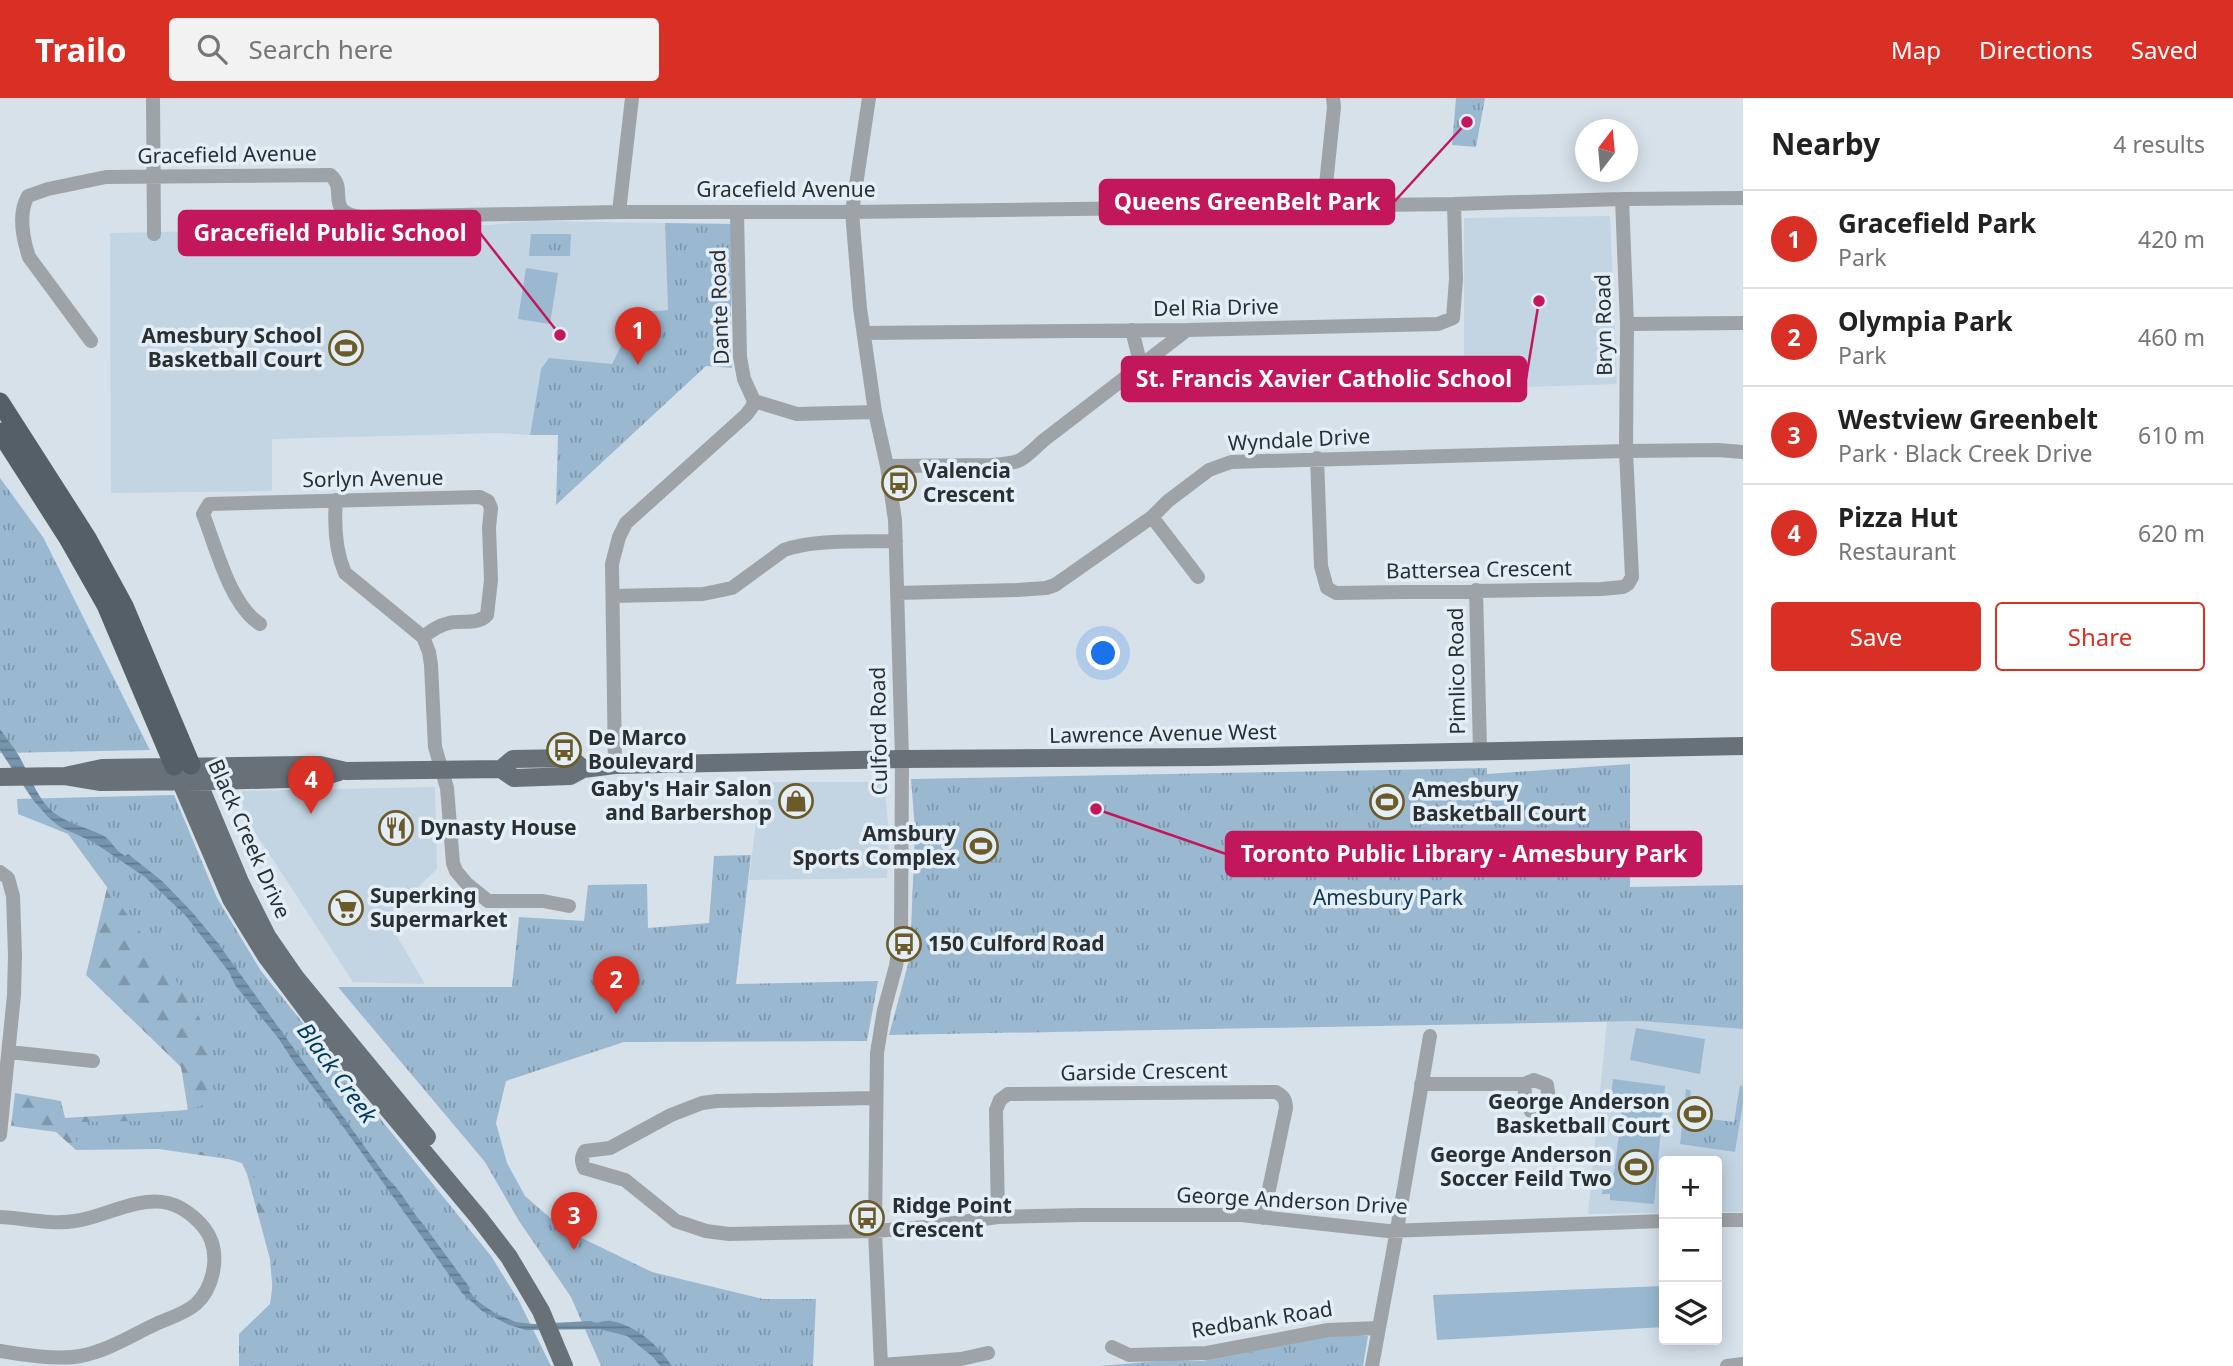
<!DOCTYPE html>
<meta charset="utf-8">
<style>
:root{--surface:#fff;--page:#f2f2f2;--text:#222;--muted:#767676;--line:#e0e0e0;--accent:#d93025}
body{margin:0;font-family:"Noto Sans",sans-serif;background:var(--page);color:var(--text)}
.controls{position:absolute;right:21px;bottom:21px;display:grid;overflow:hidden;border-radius:7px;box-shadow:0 4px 18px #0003}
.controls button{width:63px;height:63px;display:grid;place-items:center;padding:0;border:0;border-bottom:2px solid var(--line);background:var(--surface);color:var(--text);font:35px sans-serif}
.compass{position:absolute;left:1575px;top:21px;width:63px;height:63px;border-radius:50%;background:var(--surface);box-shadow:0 4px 18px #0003;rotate:16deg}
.you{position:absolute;left:1104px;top:556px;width:24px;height:24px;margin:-18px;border:5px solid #fff;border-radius:50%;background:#1a73e8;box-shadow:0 0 0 10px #1a73e833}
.badge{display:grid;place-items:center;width:46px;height:46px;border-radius:50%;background:var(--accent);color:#fff;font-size:23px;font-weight:700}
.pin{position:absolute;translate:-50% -58px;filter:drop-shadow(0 2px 4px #0008)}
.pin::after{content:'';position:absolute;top:37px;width:24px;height:21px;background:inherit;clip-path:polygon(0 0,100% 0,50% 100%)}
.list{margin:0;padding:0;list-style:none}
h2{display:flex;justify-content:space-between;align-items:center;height:91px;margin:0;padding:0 28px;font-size:30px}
h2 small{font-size:23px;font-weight:400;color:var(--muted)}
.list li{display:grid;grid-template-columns:46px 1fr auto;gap:21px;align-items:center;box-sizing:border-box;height:98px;padding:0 28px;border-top:2px solid var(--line)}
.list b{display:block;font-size:26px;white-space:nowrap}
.list p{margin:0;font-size:23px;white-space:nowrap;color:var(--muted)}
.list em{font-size:23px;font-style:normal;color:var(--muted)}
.actions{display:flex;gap:14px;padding:21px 28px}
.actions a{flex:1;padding:16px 0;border:2px solid var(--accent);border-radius:7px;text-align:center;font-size:24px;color:var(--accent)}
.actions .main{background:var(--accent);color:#fff}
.icon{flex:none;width:38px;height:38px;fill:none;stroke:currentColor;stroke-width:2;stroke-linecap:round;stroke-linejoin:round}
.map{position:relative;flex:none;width:1743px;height:1268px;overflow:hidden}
header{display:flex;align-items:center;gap:42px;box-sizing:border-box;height:98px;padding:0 35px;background:var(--accent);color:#fff}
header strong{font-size:33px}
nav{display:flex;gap:38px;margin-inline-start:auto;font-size:24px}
.search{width:490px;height:63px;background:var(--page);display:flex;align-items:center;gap:18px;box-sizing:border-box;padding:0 24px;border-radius:7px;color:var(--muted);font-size:26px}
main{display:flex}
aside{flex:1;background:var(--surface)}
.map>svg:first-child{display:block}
.built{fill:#c3d4e2}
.grass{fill:#9ab9d1}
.forest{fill:url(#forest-firs)}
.park{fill:url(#park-tufts)}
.water{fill:url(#water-rules)}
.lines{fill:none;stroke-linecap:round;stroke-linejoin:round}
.minor{stroke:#9ea3a7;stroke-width:14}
.major{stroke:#697178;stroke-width:18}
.highway{stroke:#555f67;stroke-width:19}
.labels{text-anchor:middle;stroke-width:7;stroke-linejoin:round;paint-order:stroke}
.street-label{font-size:21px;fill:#2a2f32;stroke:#e3eef7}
.poi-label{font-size:21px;font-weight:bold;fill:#2a2f32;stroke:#e3eef7;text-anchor:start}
.park-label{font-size:21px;fill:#0e3751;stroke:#e3eef7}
.water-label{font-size:23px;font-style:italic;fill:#003a5b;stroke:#e3eef7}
.leader{fill:none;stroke:#c2185b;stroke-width:2.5}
.callout-dot{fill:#c2185b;stroke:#e3eef7;stroke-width:2.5}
.callout{fill:#c2185b;stroke:#c2185b;stroke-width:2.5}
.callout-label{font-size:23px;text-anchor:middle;font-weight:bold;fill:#fff}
</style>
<header>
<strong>Trailo</strong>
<div class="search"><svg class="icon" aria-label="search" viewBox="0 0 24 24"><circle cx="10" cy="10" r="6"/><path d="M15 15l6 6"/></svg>Search here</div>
<nav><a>Map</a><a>Directions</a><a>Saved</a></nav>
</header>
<main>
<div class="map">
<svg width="1743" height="1268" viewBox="0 0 1743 1268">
<defs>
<pattern id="forest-firs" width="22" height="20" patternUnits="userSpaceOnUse" patternTransform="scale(1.75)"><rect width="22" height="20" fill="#9ab9d1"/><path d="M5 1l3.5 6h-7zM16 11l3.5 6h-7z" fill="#7e97aa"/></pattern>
<pattern id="park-tufts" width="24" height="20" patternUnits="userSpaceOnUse" patternTransform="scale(1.75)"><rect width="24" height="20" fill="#9ab9d1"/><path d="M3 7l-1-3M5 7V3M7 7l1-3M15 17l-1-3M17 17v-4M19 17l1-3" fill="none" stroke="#7e97aa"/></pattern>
<pattern id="water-rules" width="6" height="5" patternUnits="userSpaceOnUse" patternTransform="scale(1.75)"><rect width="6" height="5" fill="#7695ad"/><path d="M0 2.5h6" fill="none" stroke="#617a8d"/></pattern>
</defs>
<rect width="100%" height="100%" fill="#d6e1ea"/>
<path class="built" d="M1610,118L1617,286L1464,291V120Z
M535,123L665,125L668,212L638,214L612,266L541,271L530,337L499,335L272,341V393L111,395L110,135L489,127Z
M761,684H884L889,736L887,780L749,782Z
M435,689L437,771L386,820L425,886L353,884L243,716L242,693Z
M1607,923H1641L1743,931V1114H1717V1063H1664V1115L1588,1116Z"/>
<path class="grass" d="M526,170L558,175L550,226L518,221Z
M1636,930L1705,941L1700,976L1630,962Z
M1613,981L1665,988L1654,1106L1610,1102V1096H1602L1604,1082L1614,1075L1623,1005H1614L1611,998Z
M1664,1188V1229L1437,1242L1433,1197Z"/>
<path class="forest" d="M108,786L189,888L277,1071L279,1268L270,1161L247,1076L241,1063L159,1051L76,1052L56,1034L11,1028L15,995L61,1003L65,1020L188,1012L181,969L86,877Z"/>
<path class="park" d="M1456,0H1485L1476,49L1452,47Z
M665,125L734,126L730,244L732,270L706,268L556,407L558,337H530L541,271L549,260L612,266L638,214L668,212Z
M531,136H571L570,158H529Z
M0,380L43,439L150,652L0,655Z
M1630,666V789L1743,787V931L1641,923L889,937L910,859L915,731L911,681L1487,670V676Z
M174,697L217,800L261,873L491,1158L519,1203L551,1268H239V1236L270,1206L277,1155L262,1101L251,1068L213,1056L162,1047L76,1046L77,1024L145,1023L211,1005L213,949L193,906L68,736L18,716L17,701Z
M751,757L736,886L878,883L867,943L624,944L506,983L496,1025L507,1065L525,1098L563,1131L652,1174L763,1201H816L813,1268H601L571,1199L519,1123L485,1064L338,889H512L519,819L584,823L588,787L647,786L648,830L709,825L714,758Z
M1740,987L1743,989V1005L1735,1054L1680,1046L1686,991L1691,993L1687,1018L1734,1024Z
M1353,1237L1368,1238L1363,1268H1100L1170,1262L1202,1263L1331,1238Z"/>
<path class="water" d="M0,631C6,640 13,648 19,658C29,675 37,701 53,714C66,725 85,729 102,737C112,742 114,752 125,758L128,756L162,783L192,814L217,844L388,1081C402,1093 410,1112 423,1126L470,1190L469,1193L476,1202L496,1216L516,1224L533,1226L591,1223C598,1227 603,1222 611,1223C636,1227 659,1248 672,1268H660L653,1259L627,1238L599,1231L526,1232L509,1227L482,1213L462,1195L339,1023L293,963L279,941L235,887L229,874L186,818L145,779L93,744L60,729L48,719L33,702L3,657L0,652Z"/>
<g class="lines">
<path class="minor" d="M153,0L154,136
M869,0L852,114L860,210L875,314L887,368L895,422L902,661L901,832L896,868L884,912L877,955L875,1133L881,1268
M1324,106L1334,9L1333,0
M619,114L632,0
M737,115L740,259L744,281L754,303
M1627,226L1743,225
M1132,232L1141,268
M864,235L1187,232L1438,226L1453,220L1456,181L1454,106
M91,243L29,159C23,141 18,115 28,98L48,91L106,79L330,77C349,91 323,114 361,119L619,114H852L1454,106L1622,101L1743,100
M754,303L797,316L875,314
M1317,360L1321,468L1327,490L1336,495L1602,491L1623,489L1628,486L1632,479L1626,353L1627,226L1622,101
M887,368L992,367C1025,364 1019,364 1044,342L1187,232
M336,402C334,427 335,452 345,475L423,539L429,554L431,567L435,649L447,690L453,765L456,773L467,786L488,803H543L569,808
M1152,419L1198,479
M1476,492L1480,652
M897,495L1017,492L1046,490L1055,487L1152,419L1168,403L1209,372L1231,364L1626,353L1718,352L1743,354
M613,498L703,496L732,490L784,452C813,441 863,444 896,443
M260,526C230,507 216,449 203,416L209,406L480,399L488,403L491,410L489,430L491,482L487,517C478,527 461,522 449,525C439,527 431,533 423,539
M615,667L612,466L619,439L626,425L746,317L752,309L754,303
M0,774L8,780L13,798L15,857L14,897L0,1037
M9,954L93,963
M1421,986H1524L1526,1005L1531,1013L1542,1012L1549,1001L1547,987L1534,982L1524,986
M876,1000L717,1003L702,1005L671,1017L610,1050L585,1053C581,1059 581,1064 584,1070L625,1082L676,1123L706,1133L729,1136L875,1133L926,1129L998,1119L1081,1117H1241L1388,1133L1664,1123
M0,1119C24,1120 51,1127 75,1123C105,1119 136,1098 168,1105C185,1109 205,1126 211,1142C219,1163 212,1191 196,1206C186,1215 170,1220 158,1225C132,1237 108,1253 80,1258C59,1262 21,1257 0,1253
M998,1119L996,1012L1000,1002L1008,996L1276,994C1283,998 1286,1001 1286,1010L1263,1120
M1717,1122H1743
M1112,1249L1129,1257L1207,1255L1328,1232L1379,1230
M881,1267L961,1261L988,1255
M1372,1268L1395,1143L1430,938
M1727,1268L1743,1266"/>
<path class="major" d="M191,667L240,784L267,838L296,880L427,1039
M174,668L231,801L266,858L320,930L479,1120L509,1159L541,1213L564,1268
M501,671L513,661L571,660L583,671
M65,678L102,670L300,667H320L346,673L501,671L514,680L570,678L583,671L615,667L902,661L1208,659L1743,648
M0,679L65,678L101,684L212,683L287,681L321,679L339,674"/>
<path class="highway" d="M0,304L87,440L124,508L191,667
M0,334L68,440L106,507L174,668"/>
</g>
<defs>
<g id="stadium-ring" transform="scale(1.75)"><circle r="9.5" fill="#e3eef7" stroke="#6c5b29" stroke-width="1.5"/><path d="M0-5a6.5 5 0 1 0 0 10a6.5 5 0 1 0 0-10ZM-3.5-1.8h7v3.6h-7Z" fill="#6c5b29"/></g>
<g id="bus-ring" transform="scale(1.75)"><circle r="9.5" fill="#e3eef7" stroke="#6c5b29" stroke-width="1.5"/><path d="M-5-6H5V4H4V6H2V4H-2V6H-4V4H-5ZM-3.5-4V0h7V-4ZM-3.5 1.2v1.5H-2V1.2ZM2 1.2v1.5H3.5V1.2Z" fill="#6c5b29"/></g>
<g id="shop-ring" transform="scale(1.75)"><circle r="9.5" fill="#e3eef7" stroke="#6c5b29" stroke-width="1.5"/><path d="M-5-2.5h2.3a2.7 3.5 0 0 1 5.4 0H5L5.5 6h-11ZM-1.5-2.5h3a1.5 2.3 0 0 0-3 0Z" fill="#6c5b29"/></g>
<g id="restaurant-ring" transform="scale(1.75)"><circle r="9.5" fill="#e3eef7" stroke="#6c5b29" stroke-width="1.5"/><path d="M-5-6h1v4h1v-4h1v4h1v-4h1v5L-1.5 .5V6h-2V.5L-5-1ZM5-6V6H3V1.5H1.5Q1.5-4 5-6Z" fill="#6c5b29"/></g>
<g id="supermarket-ring" transform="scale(1.75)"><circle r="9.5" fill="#e3eef7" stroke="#6c5b29" stroke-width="1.5"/><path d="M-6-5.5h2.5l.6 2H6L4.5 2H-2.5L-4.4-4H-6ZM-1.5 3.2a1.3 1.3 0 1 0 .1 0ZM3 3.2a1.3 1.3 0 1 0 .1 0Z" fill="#6c5b29"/></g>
</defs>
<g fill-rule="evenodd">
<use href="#stadium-ring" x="346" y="250"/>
<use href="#bus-ring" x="899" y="385"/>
<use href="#bus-ring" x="564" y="652"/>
<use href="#shop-ring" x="796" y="703"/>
<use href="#stadium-ring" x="1387" y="704"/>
<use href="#restaurant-ring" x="396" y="730"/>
<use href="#stadium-ring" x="981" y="748"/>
<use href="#supermarket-ring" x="346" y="810"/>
<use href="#bus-ring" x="904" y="846"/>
<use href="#stadium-ring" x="1695" y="1016"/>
<use href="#stadium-ring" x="1636" y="1069"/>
<use href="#bus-ring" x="867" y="1120"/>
</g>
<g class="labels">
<g class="street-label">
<text transform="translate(227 57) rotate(-1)" y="7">Gracefield Avenue</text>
<text x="786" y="99">Gracefield Avenue</text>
<text transform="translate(720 209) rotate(-92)" y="7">Dante Road</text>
<text transform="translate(1216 210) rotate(-1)" y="7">Del Ria Drive</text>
<text transform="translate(1604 227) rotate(-91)" y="7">Bryn Road</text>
<text transform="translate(1299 342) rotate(-3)" y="7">Wyndale Drive</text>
<text transform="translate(373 381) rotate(-1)" y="7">Sorlyn Avenue</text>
<text transform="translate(1479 472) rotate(-1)" y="7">Battersea Crescent</text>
<text transform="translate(1457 573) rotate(-91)" y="7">Pimlico Road</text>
<text transform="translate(879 633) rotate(-91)" y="7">Culford Road</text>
<text transform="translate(1163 636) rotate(-1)" y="7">Lawrence Avenue West</text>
<text transform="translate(249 741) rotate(66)" y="7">Black Creek Drive</text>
<text transform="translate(1144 974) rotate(-1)" y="7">Garside Crescent</text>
<text transform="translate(1292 1103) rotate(3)" y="7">George Anderson Drive</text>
<text transform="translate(1262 1222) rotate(-9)" y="7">Redbank Road</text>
</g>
<g class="poi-label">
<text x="322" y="245" text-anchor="end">Amesbury School<tspan x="322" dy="24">Basketball Court</tspan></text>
<text x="923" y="380">Valencia<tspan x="923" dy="24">Crescent</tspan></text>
<text x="588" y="647">De Marco<tspan x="588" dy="24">Boulevard</tspan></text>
<text x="772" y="698" text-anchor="end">Gaby's Hair Salon<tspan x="772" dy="24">and Barbershop</tspan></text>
<text x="1412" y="699">Amesbury<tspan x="1412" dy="24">Basketball Court</tspan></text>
<text x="420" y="737">Dynasty House</text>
<text x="956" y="743" text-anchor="end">Amsbury<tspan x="956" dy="24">Sports Complex</tspan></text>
<text x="370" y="805">Superking<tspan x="370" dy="24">Supermarket</tspan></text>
<text x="928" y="853">150 Culford Road</text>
<text x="1670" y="1011" text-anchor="end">George Anderson<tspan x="1670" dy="24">Basketball Court</tspan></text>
<text x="1612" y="1064" text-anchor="end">George Anderson<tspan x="1612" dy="24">Soccer Feild Two</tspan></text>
<text x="892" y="1115">Ridge Point<tspan x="892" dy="24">Crescent</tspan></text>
</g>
<g class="park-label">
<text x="1388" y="807">Amesbury Park</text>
</g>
<g class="water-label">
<text transform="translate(337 975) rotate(54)" y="8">Black Creek</text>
</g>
</g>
<path class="leader" d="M1467 24L1394 104M560 237L480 135M1539 203L1526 281M1096 711L1226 756"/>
<g class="callout-dot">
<circle cx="1467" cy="24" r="7"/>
<circle cx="560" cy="237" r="7"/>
<circle cx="1539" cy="203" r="7"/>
<circle cx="1096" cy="711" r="7"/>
</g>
<g class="callout">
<rect x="1100" y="82" width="294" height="44" rx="7"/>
<rect x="179" y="113" width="301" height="44" rx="7"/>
<rect x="1122" y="259" width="404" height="44" rx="7"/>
<rect x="1226" y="734" width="475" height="44" rx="7"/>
</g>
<g class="callout-label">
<text x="1247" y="112">Queens GreenBelt Park</text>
<text x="330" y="143">Gracefield Public School</text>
<text x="1324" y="289">St. Francis Xavier Catholic School</text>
<text x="1464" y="764">Toronto Public Library - Amesbury Park</text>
</g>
</svg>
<div class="controls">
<button>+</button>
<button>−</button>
<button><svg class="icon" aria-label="layers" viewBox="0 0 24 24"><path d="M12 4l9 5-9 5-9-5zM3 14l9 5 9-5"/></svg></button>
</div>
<svg class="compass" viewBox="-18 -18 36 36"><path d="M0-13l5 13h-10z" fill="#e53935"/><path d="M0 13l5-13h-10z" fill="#767676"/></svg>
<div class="you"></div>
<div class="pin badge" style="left:638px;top:267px">1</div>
<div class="pin badge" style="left:616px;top:916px">2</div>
<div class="pin badge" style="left:574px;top:1152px">3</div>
<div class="pin badge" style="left:311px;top:716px">4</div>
</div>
<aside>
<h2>Nearby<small>4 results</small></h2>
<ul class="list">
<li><span class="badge">1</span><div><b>Gracefield Park</b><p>Park</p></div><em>420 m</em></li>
<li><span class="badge">2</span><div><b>Olympia Park</b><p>Park</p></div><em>460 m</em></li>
<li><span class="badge">3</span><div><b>Westview Greenbelt</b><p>Park · Black Creek Drive</p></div><em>610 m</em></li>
<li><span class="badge">4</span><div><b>Pizza Hut</b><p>Restaurant</p></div><em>620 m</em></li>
</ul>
<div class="actions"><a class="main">Save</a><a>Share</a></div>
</aside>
</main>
